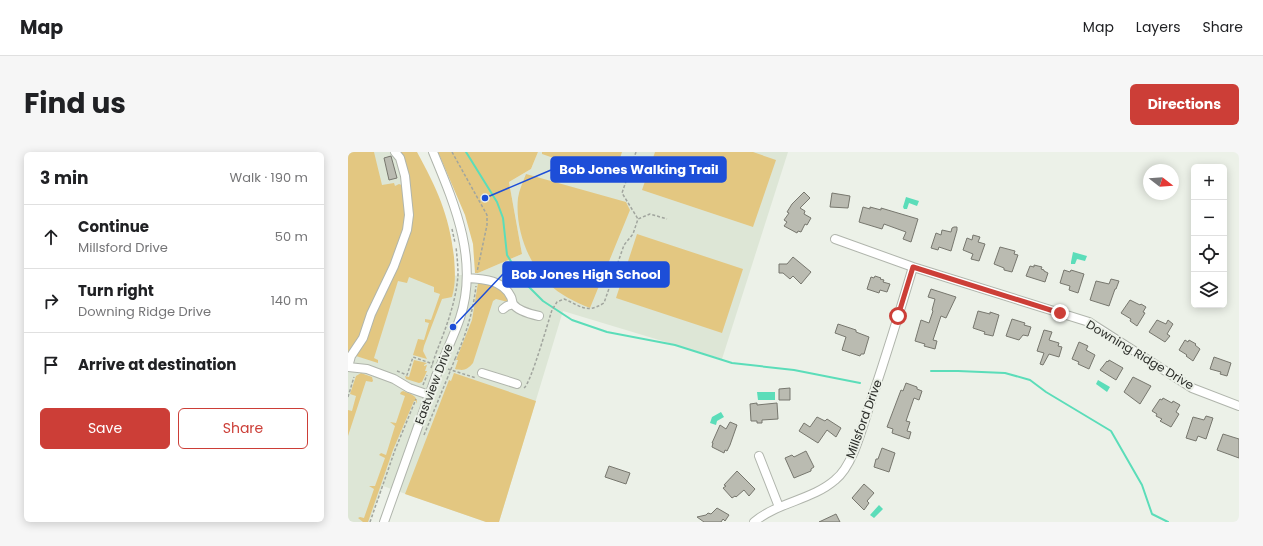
<!DOCTYPE html>
<meta charset="utf-8">
<style>
:root{--surface:#fff;--page:#f6f6f6;--text:#202124;--muted:#757577;--line:#e0e0e0;--accent:#cc3e37}
body{margin:0;font-family:Poppins,sans-serif;background:var(--page);color:var(--text)}
.controls{position:absolute;right:12px;top:12px;display:grid;overflow:hidden;border-radius:6px;box-shadow:0 2px 10px #0003}
.controls button{width:36px;height:36px;display:grid;place-items:center;padding:0;border:0;border-bottom:1px solid var(--line);background:var(--surface);color:var(--text);font:20px sans-serif}
.compass{position:absolute;left:795px;top:12px;width:36px;height:36px;border-radius:50%;background:var(--surface);box-shadow:0 2px 10px #0003;rotate:107deg}
.stop{position:absolute;width:12px;height:12px;margin:-9px;border:3px solid #cc3e37;border-radius:50%;background:#fff}
.stop.end{background:#cc3e37;border-color:#fff;box-shadow:0 1px 4px #0008}
.list{margin:0;padding:0;list-style:none}
h2{display:flex;justify-content:space-between;align-items:center;height:52px;margin:0;padding:0 16px;font-size:17px}
h2 small{font-size:13px;font-weight:400;color:var(--muted)}
.list li{display:grid;grid-template-columns:26px 1fr auto;gap:12px;align-items:center;box-sizing:border-box;height:64px;padding:0 16px;border-top:1px solid var(--line)}
.list b{display:block;font-size:15px;white-space:nowrap}
.list p{margin:0;font-size:13px;white-space:nowrap;color:var(--muted)}
.list em{font-size:13px;font-style:normal;color:var(--muted)}
.actions{display:flex;gap:8px;padding:12px 16px}
.actions a{flex:1;padding:9px 0;border:1px solid var(--accent);border-radius:6px;text-align:center;font-size:14px;color:var(--accent)}
.actions .main{background:var(--accent);color:#fff}
.icon{flex:none;width:22px;height:22px;fill:none;stroke:currentColor;stroke-width:2;stroke-linecap:round;stroke-linejoin:round}
.map{position:relative;flex:none;width:891px;height:370px;overflow:hidden;border-radius:6px}
header{display:flex;align-items:center;gap:24px;box-sizing:border-box;height:56px;padding:0 20px;background:var(--surface);border-bottom:1px solid var(--line)}
header strong{font-size:19px}
nav{display:flex;gap:22px;margin-inline-start:auto;font-size:14px}
.intro{display:flex;align-items:center;justify-content:space-between;box-sizing:border-box;height:96px;padding:0 24px}
h1{margin:0;font-size:28px}
.button{padding:10px 18px;border-radius:6px;background:var(--accent);color:#fff;font-size:14px;font-weight:700}
main{display:flex;gap:24px;padding:0 24px}
aside{flex:1;background:var(--surface);border-radius:6px;box-shadow:0 2px 10px #0003}
.map>svg:first-child{display:block}
.built{fill:#dde6d6}
.green{fill:#e3c781}
.water{fill:#5bddb9}
.lines{fill:none;stroke-linecap:round;stroke-linejoin:round}
.stream{stroke:#5bddb9;stroke-width:2}
.building{fill:#babbb1;stroke:#77776e}
.minor-casing{stroke:#b0b5ac;stroke-width:10}
.path{stroke:#a1a59e;stroke-width:1.5;stroke-dasharray:3 2;stroke-linecap:butt}
.minor{stroke:#fff;stroke-width:8}
.minor-bridge-casing{stroke:#b0b5ac;stroke-width:10;stroke-linecap:butt}
.path-bridge{stroke:#a1a59e;stroke-width:1.5;stroke-dasharray:3 2;stroke-linecap:butt}
.minor-bridge{stroke:#fff;stroke-width:8}
.route{stroke:#cc3e37;stroke-width:5}
.labels{text-anchor:middle;stroke-width:4;stroke-linejoin:round;paint-order:stroke}
.street-label{font-size:12px;fill:#2b2d29;stroke:#ecf1e8}
.leader{fill:none;stroke:#1d4ed8;stroke-width:1.5}
.callout-dot{fill:#1d4ed8;stroke:#ecf1e8;stroke-width:1.5}
.callout{fill:#1d4ed8;stroke:#1d4ed8;stroke-width:1.5}
.callout-label{font-size:13px;text-anchor:middle;font-weight:bold;fill:#fff}
</style>
<header>
<strong>Map</strong>
<nav><a>Map</a><a>Layers</a><a>Share</a></nav>
</header>
<div class="intro"><h1>Find us</h1><a class="button">Directions</a></div>
<main>
<aside>
<h2>3 min<small>Walk · 190 m</small></h2>
<ul class="list">
<li><svg class="icon" aria-label="ahead" viewBox="0 0 24 24"><path d="M12 20V5M6 11l6-6 6 6"/></svg><div><b>Continue</b><p>Millsford Drive</p></div><em>50 m</em></li>
<li><svg class="icon" aria-label="right" viewBox="0 0 24 24"><path d="M7 20v-9h11M14 6l5 5-5 5"/></svg><div><b>Turn right</b><p>Downing Ridge Drive</p></div><em>140 m</em></li>
<li><svg class="icon" aria-label="arrive" viewBox="0 0 24 24"><path d="M6 21V4h12l-3 4 3 4H6"/></svg><div><b>Arrive at destination</b></div></li>
</ul>
<div class="actions"><a class="main">Save</a><a>Share</a></div>
</aside>
<div class="map">
<svg width="891" height="370" viewBox="0 0 891 370">
<rect width="100%" height="100%" fill="#ecf1e8"/>
<path class="built" d="M0,0H68L104,124L130,121L174,102L161,30L183,17L190,0H440L374,207L215,159L151,370H138L35,334L21,370H0Z"/>
<path class="green" d="M0,0H26L34,33L46,31L47,34L51,32L56,34L58,63L53,89L14,184L0,206Z
M49,0H69C89,37 101,62 106,105C107,119 108,131 104,145L94,147L76,194L75,199L79,207L65,203L70,187L76,188L81,171L77,170V167L83,168L92,142L86,140V135L61,125L59,131L50,129L26,206L30,208V211L8,204L63,71Z
M90,0H190L183,17L161,30L174,102L130,121H127L125,92L117,63Z
M194,0H274L268,19L258,24L194,2Z
M307,0H405L428,8L405,75L294,38Z
M178,22L278,50L282,58L242,156C227,150 212,143 200,131C179,109 167,76 170,46C171,38 175,30 178,22Z
M289,82L395,117L374,181L268,146Z
M130,131C143,130 157,137 160,150L148,147L145,149L125,211C119,218 116,219 107,217L110,208H108L124,168Z
M66,208L79,211L76,213V214L79,213L77,219H79L74,230L71,231L58,227L57,224L61,225Z
M13,221L24,225L25,229L24,230L18,229L0,284V258L4,259L8,244L2,242L8,224Z
M106,221L188,249L151,370H138L57,342L101,228L103,229Z
M55,239C62,242 70,243 69,252L68,249H66L45,298L20,370H15L10,366L12,365L16,366L26,337L21,334H27L37,306L31,303L33,301L38,303L47,274L42,270L48,271L57,244L52,242L53,240Z"/>
<path class="water" d="M558,45L571,49L569,54L561,51L559,57H556L555,55Z
M725,100L739,104L737,109L729,107L727,112H723V110Z
M750,228L762,235L759,240L748,232Z
M409,240H427V248H410Z
M373,260L376,265L369,269L368,273L362,271L364,265Z
M531,353L535,357L526,366L522,363Z"/>
<g class="lines">
<path class="stream" d="M118,0L149,50L155,66L159,103L176,130L195,149L224,168L259,180L327,193L384,211L446,218L512,231
M583,219H610L657,221L682,228L698,240L763,279L794,333L804,362L820,370"/>
</g>
<path class="building" d="M43,4L49,26L41,28L36,6Z
M456,40L462,46L452,56L457,59L456,62L463,66L459,73L457,72L453,80L450,79L449,81L436,74L439,70L436,68L441,61L439,60L444,52Z
M484,41L502,44L500,56L482,55Z
M515,55L522,57V55L533,58V56L570,67L563,90L555,87L558,80L536,72L534,77L511,70Z
M606,75H609V78L603,99L591,95L590,98L583,96L588,81L593,83L594,78L603,80L604,76Z
M625,83L632,85L630,90L637,92L631,109L623,107L625,102L615,98L619,86L624,88Z
M652,95L667,99L666,102L670,103L664,120L656,118V116L646,112Z
M445,105L463,120L453,132L445,124L442,127L435,121H431V112H439Z
M686,113L694,115L693,117L696,118V119L700,121L697,130L678,124L682,114L686,115Z
M716,118L722,120L723,118L736,122L730,141L721,138L722,134L712,131Z
M527,124L533,126L532,127L536,128L535,130L542,132L539,140L532,138L531,141L519,137L523,125L526,126Z
M763,127L771,129L768,137H767L761,154L742,148L748,129L761,132Z
M583,137L608,145L598,166L593,164L585,188L589,189L587,197L576,194L577,192L567,189L573,168L581,171L585,159L584,158L587,147L580,145Z
M782,148L792,153L793,152L798,155L795,160L797,161L789,174L782,169L783,167L773,161Z
M630,159L642,162V160L651,163L645,184L636,182L637,180L625,176Z
M664,167L677,171L676,173L683,175L680,184L675,183L671,188L658,184Z
M809,168L818,172L820,168L825,172L819,182L822,184L817,190L801,180Z
M490,172L508,178V180L521,185L516,202H513L512,204L494,198L498,185L487,181Z
M696,178L704,180L701,188L711,191L710,194L714,195L711,205L701,202L695,213L692,212L696,201L689,199Z
M837,188L840,190L841,188L848,192L847,193L852,197L845,209L838,204L839,203L831,198Z
M731,190L740,194L738,198L747,203L741,217L730,212L731,210L724,207Z
M866,205L883,211L879,224L872,222L873,220L862,217Z
M761,208L775,216L768,228L752,218L759,209L760,210Z
M785,225L803,234L792,252L776,240Z
M558,231L569,235V237L574,239L571,248L566,246L558,269L562,270L559,279L563,280L561,287L544,281L545,277L539,275L553,238L555,239Z
M442,236V248H431V237Z
M815,246L824,251L825,249L832,253L828,260L831,262L823,275L812,269L814,267L808,264L809,262L804,259L812,247L814,248Z
M409,251V253L429,251L430,267L414,268V271H409V269H403L402,252Z
M858,264L865,266L858,287L850,284L848,289L838,286L845,265L856,268Z
M469,265L477,269L479,267L493,276L488,285L479,278L470,291L451,279L456,271L462,275Z
M382,270L389,273L382,293L379,299L377,298L376,301L364,295L365,291H364L372,273L378,277Z
M875,282L891,287V306L869,298Z
M534,296L547,301L541,320L526,315L528,307H530Z
M458,299L466,315L463,317V319L446,326L437,306L444,303L446,305Z
M261,314L282,321L278,332L257,325Z
M389,319L407,337L401,344L396,338L388,345L387,344L384,346L375,336L378,334L376,333Z
M516,332L526,341L519,349L521,351L516,358L504,346Z
M369,356L381,363L377,369L375,367L373,370H356L349,365L358,363L360,361L363,362Z
M488,362L492,370H471Z"/>
<g class="lines">
<g class="minor-casing">
<path id="minor" d="M47,0L52,6L57,24L61,63L59,78L46,114L23,162L15,186L3,204L0,215L19,217L46,227L61,236L81,243
M85,0C107,53 131,109 112,166C108,178 102,191 97,203
M487,87L565,115L741,170L844,236L891,254
M119,126C136,127 155,128 163,145C164,147 164,150 165,152C170,159 182,162 191,164
M155,157L159,154L165,152
M134,221L169,232
M411,304L431,355
M36,370L88,224
M406,370C430,350 464,348 487,328C506,313 515,272 523,249C538,204 552,159 565,115"/>
</g>
<path class="path" d="M104,0L139,63V73L129,120
M288,0L274,41L290,67
M104,77L107,91
M88,201C98,176 108,150 110,123C110,113 109,104 108,95
M107,207C118,183 125,160 128,134
M100,217L128,226
M49,219L59,223L65,205L85,212
M75,233L79,223
M176,236C183,231 200,170 204,158L209,150L216,147C233,154 238,162 256,151L276,93L285,82L290,67L302,62L319,67
M0,245L6,225
M76,283L99,227
M22,370L47,298L68,247"/>
<use href="#minor" class="minor"/>
<g class="minor-bridge-casing">
<path id="minor-bridge" d="M88,224L97,203"/>
</g>
<path class="path-bridge" d="M83,216L88,201
M99,227L107,207"/>
<use href="#minor-bridge" class="minor-bridge"/>
</g>
<g class="lines">
<path class="route" d="M550,164L565,115L712,161"/>
</g>
<g class="labels">
<g class="street-label">
<text transform="translate(792 203) rotate(31)" y="4">Downing Ridge Drive</text>
<text transform="translate(86 232) rotate(-69)" y="4">Eastview Drive</text>
<text transform="translate(516 267) rotate(-70)" y="4">Millsford Drive</text>
</g>
</g>
<path class="leader" d="M137 46L203 18M105 175L155 122"/>
<g class="callout-dot">
<circle cx="137" cy="46" r="4"/>
<circle cx="105" cy="175" r="4"/>
</g>
<g class="callout">
<rect x="203" y="5" width="175" height="25" rx="4"/>
<rect x="155" y="110" width="166" height="25" rx="4"/>
</g>
<g class="callout-label">
<text x="291" y="22">Bob Jones Walking Trail</text>
<text x="238" y="127">Bob Jones High School</text>
</g>
</svg>
<div class="controls">
<button>+</button>
<button>−</button>
<button><svg class="icon" aria-label="locate" viewBox="0 0 24 24"><circle cx="12" cy="12" r="6"/><path d="M12 2v4M12 18v4M2 12h4M18 12h4"/></svg></button>
<button><svg class="icon" aria-label="layers" viewBox="0 0 24 24"><path d="M12 4l9 5-9 5-9-5zM3 14l9 5 9-5"/></svg></button>
</div>
<svg class="compass" viewBox="-18 -18 36 36"><path d="M0-13l5 13h-10z" fill="#e53935"/><path d="M0 13l5-13h-10z" fill="#757577"/></svg>
<div class="stop" style="left:550px;top:164px"></div>
<div class="stop end" style="left:712px;top:161px"></div>
</div>
</main>
